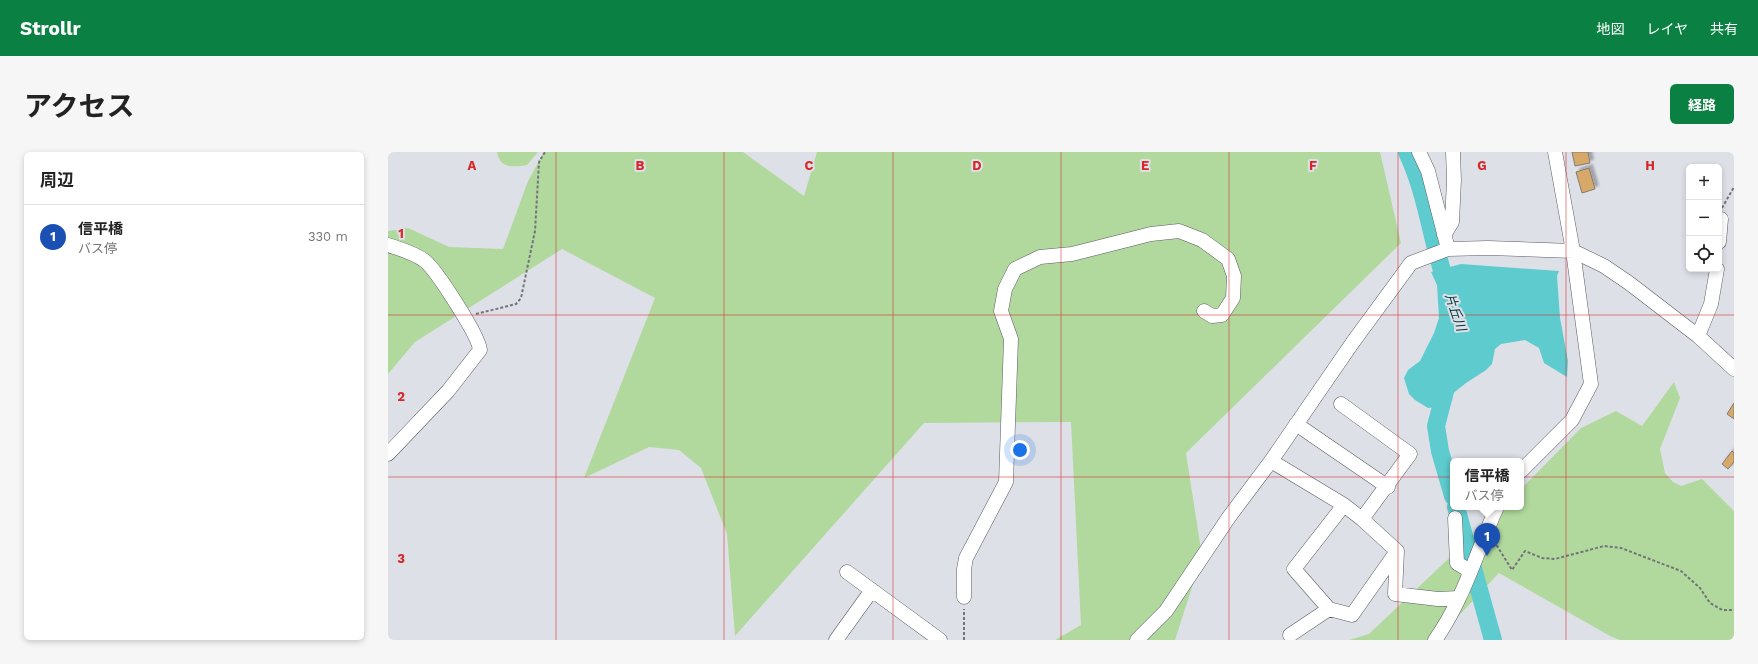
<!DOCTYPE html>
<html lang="ja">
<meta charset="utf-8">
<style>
:root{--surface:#fff;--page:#f6f6f6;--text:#222;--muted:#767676;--line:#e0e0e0;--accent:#0b8043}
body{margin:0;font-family:"Work Sans","Noto Sans JP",sans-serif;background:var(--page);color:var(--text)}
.controls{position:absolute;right:12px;top:12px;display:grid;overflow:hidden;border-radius:6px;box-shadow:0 2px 6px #0003}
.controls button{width:36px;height:36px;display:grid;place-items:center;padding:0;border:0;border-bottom:1px solid var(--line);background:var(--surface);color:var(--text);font:20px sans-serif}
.you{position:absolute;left:632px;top:298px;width:14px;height:14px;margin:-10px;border:3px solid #fff;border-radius:50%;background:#1a73e8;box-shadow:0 0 0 6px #1a73e833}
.badge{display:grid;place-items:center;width:26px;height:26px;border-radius:50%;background:var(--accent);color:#fff;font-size:13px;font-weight:700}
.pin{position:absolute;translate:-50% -33px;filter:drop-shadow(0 1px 2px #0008)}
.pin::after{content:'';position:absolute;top:21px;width:14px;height:12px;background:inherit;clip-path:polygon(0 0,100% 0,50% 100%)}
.popup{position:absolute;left:1062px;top:306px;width:74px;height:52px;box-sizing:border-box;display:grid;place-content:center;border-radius:6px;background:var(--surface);filter:drop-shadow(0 1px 3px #0005);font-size:13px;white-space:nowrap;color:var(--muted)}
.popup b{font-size:15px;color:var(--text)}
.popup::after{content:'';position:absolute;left:50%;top:100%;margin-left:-8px;border:8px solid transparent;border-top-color:var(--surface)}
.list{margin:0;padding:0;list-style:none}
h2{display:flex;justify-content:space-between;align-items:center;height:52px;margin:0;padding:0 16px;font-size:17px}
h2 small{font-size:13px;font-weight:400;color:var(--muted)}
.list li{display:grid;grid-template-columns:26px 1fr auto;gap:12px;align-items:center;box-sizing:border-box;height:64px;padding:0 16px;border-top:1px solid var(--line)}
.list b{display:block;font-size:15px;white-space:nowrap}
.list p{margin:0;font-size:13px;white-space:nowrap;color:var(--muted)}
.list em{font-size:13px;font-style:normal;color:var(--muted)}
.icon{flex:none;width:22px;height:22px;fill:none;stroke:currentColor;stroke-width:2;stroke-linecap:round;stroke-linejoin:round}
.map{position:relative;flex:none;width:1346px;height:488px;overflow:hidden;border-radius:6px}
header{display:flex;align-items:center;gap:24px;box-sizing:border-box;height:56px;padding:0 20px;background:var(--accent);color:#fff}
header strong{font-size:19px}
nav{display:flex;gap:22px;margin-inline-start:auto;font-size:14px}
.intro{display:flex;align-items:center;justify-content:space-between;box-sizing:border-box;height:96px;padding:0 24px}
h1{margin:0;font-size:28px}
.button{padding:10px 18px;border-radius:6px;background:var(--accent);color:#fff;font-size:14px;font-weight:700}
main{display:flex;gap:24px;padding:0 24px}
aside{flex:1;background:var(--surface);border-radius:6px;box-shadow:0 2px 6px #0003}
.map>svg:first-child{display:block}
.green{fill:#b1d99d}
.water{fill:#5ecbce}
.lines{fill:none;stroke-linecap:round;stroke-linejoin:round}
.river{stroke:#5ecbce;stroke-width:18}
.building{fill:#d8a868;stroke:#817c75;filter:url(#shadow)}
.minor-casing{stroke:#595b62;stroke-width:15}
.path{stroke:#727479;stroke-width:2;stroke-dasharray:3 2;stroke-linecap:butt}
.minor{stroke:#fff;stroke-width:14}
.grid{fill:none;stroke:#d62828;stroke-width:1;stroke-opacity:0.55}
.labels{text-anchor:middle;stroke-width:4;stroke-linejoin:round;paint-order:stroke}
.water-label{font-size:13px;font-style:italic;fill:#003335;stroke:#dee0e8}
.grid-label{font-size:13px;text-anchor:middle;font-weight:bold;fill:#d62828;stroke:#dee0e8;stroke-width:4;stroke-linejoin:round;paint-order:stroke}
</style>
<header>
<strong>Strollr</strong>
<nav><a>地図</a><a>レイヤ</a><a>共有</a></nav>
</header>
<div class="intro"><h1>アクセス</h1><a class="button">経路</a></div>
<main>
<aside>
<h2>周辺<small></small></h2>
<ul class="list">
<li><span class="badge" style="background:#1a4fb4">1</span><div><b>信平橋</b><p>バス停</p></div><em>330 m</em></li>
</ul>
</aside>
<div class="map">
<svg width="1346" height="488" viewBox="0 0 1346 488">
<defs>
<filter id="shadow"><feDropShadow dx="3.5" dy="-3.5" stdDeviation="1" flood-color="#0004"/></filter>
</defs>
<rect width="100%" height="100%" fill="#dee0e8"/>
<path class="green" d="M109,0H150L139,13C125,15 112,17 109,0Z
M156,0H355L416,44L429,0H992L1013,91L798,301L814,404L787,488H667L693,473L683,270L536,271L347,484L339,382L313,316L291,298L261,295L196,326L267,146L174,97L27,190L0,222V79L20,76L61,95L115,97L140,29Z
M1286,230L1292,246L1272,297L1277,321L1285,330L1293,334L1314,327L1346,359V488H1232L1224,485L1111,421L1048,488H961L981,482L1115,355H1133V337L1193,276L1228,259L1254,274Z"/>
<path class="water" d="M1073,112L1171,119L1169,124L1172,166L1180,209L1179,225L1156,211L1151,196L1137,188L1113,192L1107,197L1104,212L1098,218L1078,231L1048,255L1040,256L1027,248L1021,242L1016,226L1020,218L1032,209L1046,181L1051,166L1049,133L1043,120Z"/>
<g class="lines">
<path class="river" d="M1019,0C1040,44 1044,95 1061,140
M1060,228L1048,274L1052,299L1065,344
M1068,355L1105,488"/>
</g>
<path class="building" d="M1184,0H1200L1202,11L1187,14Z
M1201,16L1207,37L1194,41L1188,20Z
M1346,251V267L1339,262Z
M1344,299L1346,301V310L1340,317L1334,312Z"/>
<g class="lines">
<g class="minor-casing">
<path id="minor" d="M1031,0L1040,19L1060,97
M1056,83L1064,70L1066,28L1065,0
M1331,90L1333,67
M0,93C12,97 27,101 37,109C49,119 91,184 92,198L60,239L0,302
M1310,184L1323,152L1329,117
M953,252L1022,302L974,367
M908,272L1000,335
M883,309L956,353L974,367L1009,399L1007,442L1050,447L1070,446
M1133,319L1184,268L1203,232L1185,99L1167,0
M956,353L906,417L941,457L964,463L1009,399
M1067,366L1069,411L1082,419
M459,420L552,488
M576,445V417L578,406L618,330L623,187L613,159L617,137L627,117L652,105L684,102L763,82L791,79L814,88L840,107L846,124L845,146L834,163L824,164L816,159
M902,483L941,457
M448,488L484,438
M749,488L778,459L841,365L883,309L965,190L1023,111L1060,97L1100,96L1185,99L1216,114L1241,131L1310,184L1346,217
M1047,488C1075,449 1089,399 1109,355"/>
</g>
<path class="path" d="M1334,56L1346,35
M88,162L128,152L133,146L147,79L151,10L157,0
M1106,389L1124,418L1137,399L1154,406L1167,407L1216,394L1233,396L1293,419L1312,436L1322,451L1334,458H1346
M576,488V457"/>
<use href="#minor" class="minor"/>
</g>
<path class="grid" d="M168,0V488M336,0V488M505,0V488M673,0V488M841,0V488M1010,0V488M1178,0V488M0,163H1346M0,325H1346"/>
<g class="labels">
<g class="water-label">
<text transform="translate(1068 160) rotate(71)" y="5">片丘川</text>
</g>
</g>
<g class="grid-label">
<text x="84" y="18">A</text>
<text x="252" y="18">B</text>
<text x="421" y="18">C</text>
<text x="589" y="18">D</text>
<text x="757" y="18">E</text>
<text x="925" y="18">F</text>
<text x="1094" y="18">G</text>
<text x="1262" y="18">H</text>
<text x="13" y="86">1</text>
<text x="13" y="249">2</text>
<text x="13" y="411">3</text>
</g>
</svg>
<div class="controls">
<button>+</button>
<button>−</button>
<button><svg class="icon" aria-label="locate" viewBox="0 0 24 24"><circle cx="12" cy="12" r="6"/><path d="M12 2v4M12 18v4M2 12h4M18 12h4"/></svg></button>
</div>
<div class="you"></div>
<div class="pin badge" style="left:1099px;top:404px;background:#1a4fb4">1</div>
<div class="popup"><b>信平橋</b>バス停</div>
</div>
</main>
